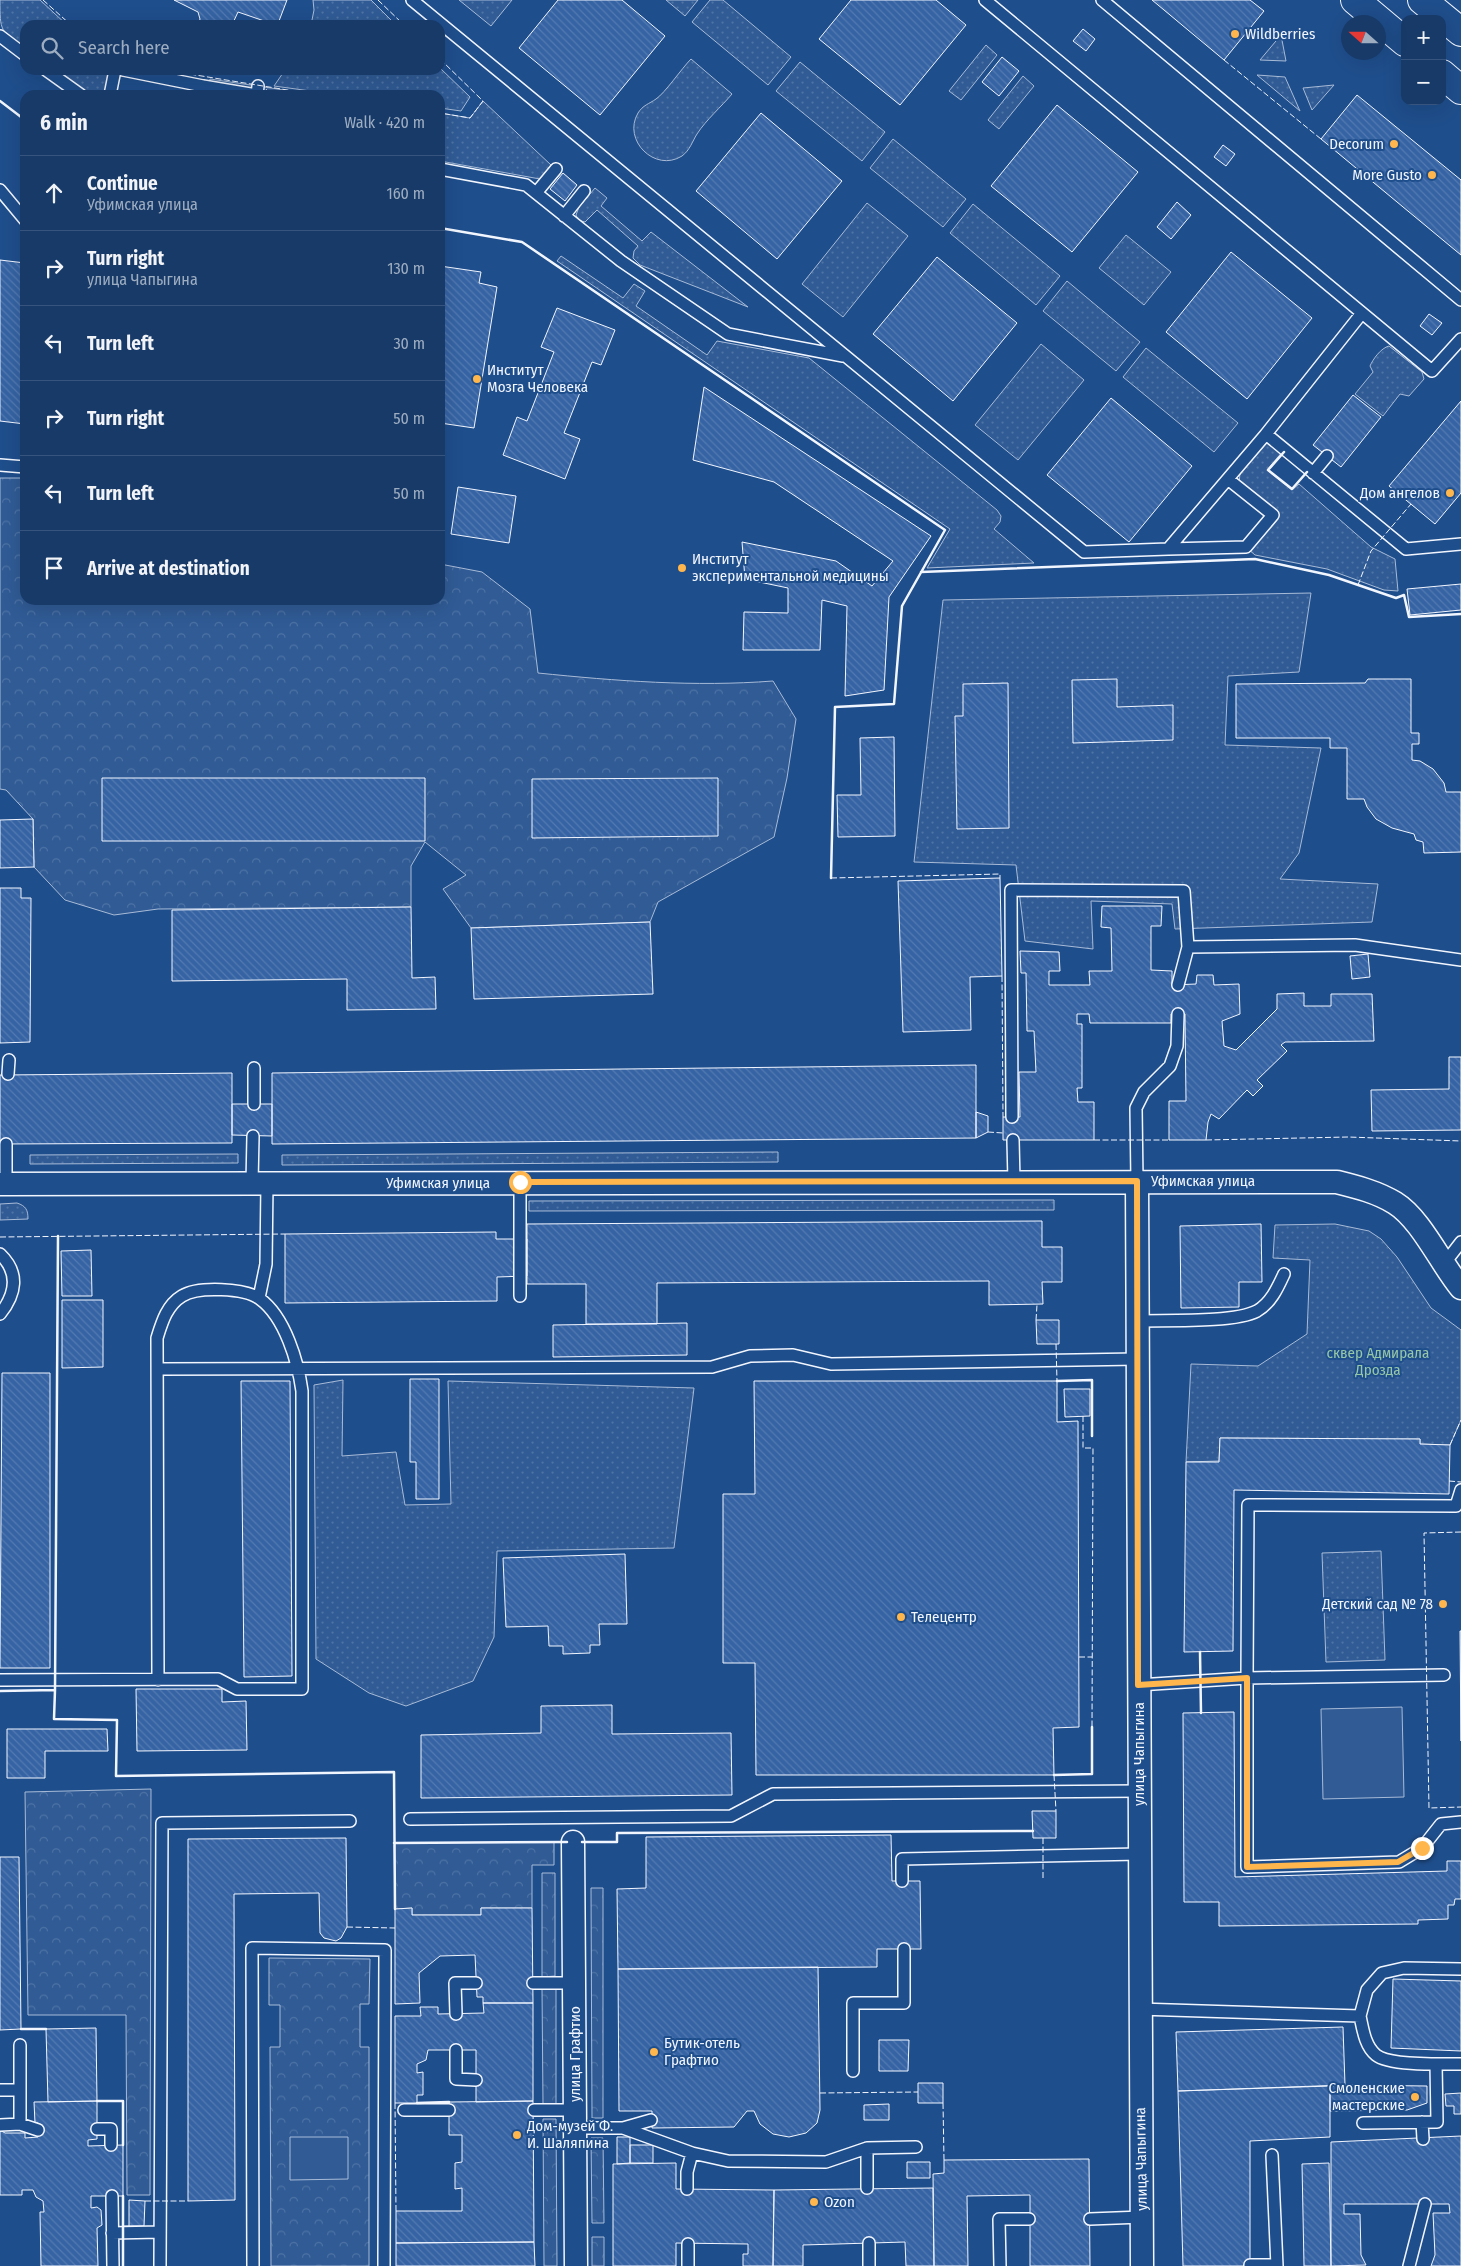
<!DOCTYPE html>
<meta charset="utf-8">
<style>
:root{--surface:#173a69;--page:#244571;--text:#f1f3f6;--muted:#9eadc0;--line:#36547d}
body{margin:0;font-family:"Fira Sans Condensed",sans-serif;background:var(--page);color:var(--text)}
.controls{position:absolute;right:15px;top:15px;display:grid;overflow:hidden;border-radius:10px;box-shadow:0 5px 20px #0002}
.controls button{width:45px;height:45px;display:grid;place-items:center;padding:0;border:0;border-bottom:1px solid var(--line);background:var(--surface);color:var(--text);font:25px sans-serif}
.compass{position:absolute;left:1341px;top:15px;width:45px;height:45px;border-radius:50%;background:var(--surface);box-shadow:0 5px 20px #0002;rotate:291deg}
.stop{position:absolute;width:15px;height:15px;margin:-11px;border:4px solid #ffb74d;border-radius:50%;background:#fff}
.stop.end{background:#ffb74d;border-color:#fff;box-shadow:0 1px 5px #0008}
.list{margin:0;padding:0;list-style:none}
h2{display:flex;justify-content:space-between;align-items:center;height:65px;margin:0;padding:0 20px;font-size:21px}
h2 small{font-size:16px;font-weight:400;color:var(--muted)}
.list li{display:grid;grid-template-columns:32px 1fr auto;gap:15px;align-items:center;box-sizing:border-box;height:75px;padding:0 20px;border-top:1px solid var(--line)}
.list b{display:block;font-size:19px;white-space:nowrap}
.list p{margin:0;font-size:16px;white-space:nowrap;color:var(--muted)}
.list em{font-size:16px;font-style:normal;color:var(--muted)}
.icon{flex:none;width:28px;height:28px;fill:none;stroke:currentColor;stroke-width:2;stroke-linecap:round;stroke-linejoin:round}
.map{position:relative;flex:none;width:1461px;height:2266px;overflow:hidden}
.search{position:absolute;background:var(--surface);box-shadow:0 5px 20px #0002;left:20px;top:20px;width:425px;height:55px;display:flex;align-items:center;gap:12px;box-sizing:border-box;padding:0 18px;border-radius:15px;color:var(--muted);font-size:19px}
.panel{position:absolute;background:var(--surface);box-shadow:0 5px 20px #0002;left:20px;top:90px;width:425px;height:515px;border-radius:15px}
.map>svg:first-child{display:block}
.green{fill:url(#green-dots);stroke:#a8bbd7}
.forest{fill:url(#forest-crowns);stroke:#a8bbd7}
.pitch{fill:#305b95;stroke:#a8bbd7}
.building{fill:url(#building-back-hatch);stroke:#f2f6ff}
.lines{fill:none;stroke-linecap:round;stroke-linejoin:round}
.service-casing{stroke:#f2f6ff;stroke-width:14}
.minor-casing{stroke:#f2f6ff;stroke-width:25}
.primary-casing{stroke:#f2f6ff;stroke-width:30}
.service{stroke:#1f4e8c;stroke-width:11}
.minor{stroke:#1f4e8c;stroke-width:22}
.primary{stroke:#1f4e8c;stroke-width:28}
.fence{stroke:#f2f6ff;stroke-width:1;stroke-dasharray:6 2.5;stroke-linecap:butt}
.wall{stroke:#f2f6ff;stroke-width:2.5}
.route{stroke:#ffb74d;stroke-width:6}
.poi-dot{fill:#ffb74d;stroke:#1f4e8c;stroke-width:2}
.labels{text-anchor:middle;stroke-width:4;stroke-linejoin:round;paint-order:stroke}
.poi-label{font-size:15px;fill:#f2f6ff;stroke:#1f4e8c;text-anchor:start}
.street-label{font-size:15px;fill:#f2f6ff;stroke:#1f4e8c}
.park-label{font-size:15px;fill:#97c8a6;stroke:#1f4e8c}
</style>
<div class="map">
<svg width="1461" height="2266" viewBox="0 0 1461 2266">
<defs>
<pattern id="green-dots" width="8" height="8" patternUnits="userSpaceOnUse" patternTransform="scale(1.25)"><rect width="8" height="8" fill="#305b95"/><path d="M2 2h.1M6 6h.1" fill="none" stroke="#4e73a5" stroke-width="1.8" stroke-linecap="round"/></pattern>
<pattern id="forest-crowns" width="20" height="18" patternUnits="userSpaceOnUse" patternTransform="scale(1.25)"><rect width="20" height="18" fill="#305b95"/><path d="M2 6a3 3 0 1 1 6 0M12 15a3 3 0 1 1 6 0" fill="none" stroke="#4e73a5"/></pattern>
<pattern id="building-back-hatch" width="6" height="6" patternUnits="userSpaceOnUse" patternTransform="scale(1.25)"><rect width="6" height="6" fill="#3563a3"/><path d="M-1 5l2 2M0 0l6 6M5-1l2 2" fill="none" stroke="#537ab1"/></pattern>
</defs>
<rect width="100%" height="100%" fill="#1f4e8c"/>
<path class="green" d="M0,0H40L67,25H25V49C0,30 0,32 0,0Z
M313,0H371L396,25H311L314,10Z
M459,0H512L491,26Z
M666,0H698L685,16Z
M710,0H723L791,57L768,85L692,22Z
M1281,35L1286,61L1260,60Z
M986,45L997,55L961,100L949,91Z
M691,59L732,94C721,107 706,120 697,134C692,142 690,150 682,156C655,173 622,140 638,113C643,105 649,104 656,99C665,93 682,68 691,59Z
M800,62L885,132L862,161L776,91Z
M440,68L470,97L461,111L440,108V95H340L274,86L285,70H440Z
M54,70H111L106,95H88Z
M1257,75L1285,77L1300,111Z
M1023,76L1034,86L999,129L988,120Z
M210,79L318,95H206Z
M1334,85L1312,110L1303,88Z
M483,101L551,165L540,179L440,161V113L470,118Z
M893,139L966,199L943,227L870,168Z
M595,188L607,198L601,206L642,241L651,232L748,307L640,265L633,258L634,251L638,246L597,210L585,222L578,220L576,215L579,207Z
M867,203L908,236L843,317L802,284Z
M973,204L1060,276L1036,305L950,233Z
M1126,235L1171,272L1144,305L1099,268Z
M561,256L623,298L634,284L645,291L636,306L707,355L717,341L809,358L997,510L1001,516L1000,522L994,529L1034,563L927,568L950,529L557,261Z
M1067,281L1140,342L1116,371L1043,311Z
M1041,344L1084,380L1018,460L975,425Z
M1389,346L1422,372L1424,379L1409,396L1400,394L1383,416L1355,394L1373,372L1370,366C1373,359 1381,348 1389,346Z
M1146,348L1238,423L1214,452L1123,377Z
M1267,443L1271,444L1283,451L1267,470L1292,490L1299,484L1371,547L1395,559L1398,591L1384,590L1327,569L1255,555L1248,549L1276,514L1239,484L1240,473L1262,445Z
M1311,593L1299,672L1228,676L1225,745L1321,748L1299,853L1280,879L1378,884L1372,922L1175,929L1172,904L1091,901L1093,949L1025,941L1016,865L914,862L943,600Z
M778,1152V1162L282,1165V1155Z
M238,1154V1163L30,1164V1155Z
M1054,1200V1210L529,1211V1201Z
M17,1203C26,1206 28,1210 28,1219L0,1220V1204Z
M1335,1224L1369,1231L1381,1239L1397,1257L1431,1308L1461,1330V1420L1450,1445L1420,1444V1439L1220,1438L1219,1461L1186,1462L1191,1364L1258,1366L1307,1334L1310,1260L1273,1258L1275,1225Z
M343,1380L342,1456L396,1452L405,1505L451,1504L448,1381L694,1388L674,1548L497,1551L494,1637L473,1681L406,1706L369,1693L316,1659L314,1385Z
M1381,1551L1385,1660L1326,1662L1322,1553Z"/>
<path class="forest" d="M0,478H25V600H440V564L482,572L530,609L538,673C616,681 695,687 773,681L796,719L787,778L774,837L658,902L650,922L471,928L443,889L466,875L425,842L411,866V907L158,909L114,915L65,900L34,867L33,819L6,790L0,789Z
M151,1789L150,2195H127L126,2015H28L25,1792Z
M554,1842V1865H532V1908H481V1915H412V1908L395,1909L394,1843Z
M542,1873H555V1976L542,1977Z
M591,1888H603V2118H592Z
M269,1958L370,1959L369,2004H360V2047H369V2266H271L270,2047H280V2005H269Z
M542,1989H556V2104H543Z
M543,2119H556L557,2266H544Z
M591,2138H603L604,2223H592Z
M592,2237H604V2266H592Z"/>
<path class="pitch" d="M1402,1707L1404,1797L1323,1799L1321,1709Z
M290,2137H348V2179L290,2180Z"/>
<path class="building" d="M174,0H287L279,21L273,24L238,12L232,25H198L200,19L198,12Z
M558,0H622L665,36L600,115L519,48Z
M851,0H936L966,25L900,105L819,39Z
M1152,0H1250L1264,11L1224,60Z
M1083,29L1095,39L1086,51L1073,41Z
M1002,57L1019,71L999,96L982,82Z
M1357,95L1461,180V255L1321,139Z
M1057,105L1138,172L1072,252L991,186Z
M761,113L842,181L777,259L696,191Z
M1223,145L1235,154L1226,166L1214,157Z
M563,173L577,185L565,201L550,189Z
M1177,202L1191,215L1171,239L1157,227Z
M1231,252L1312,318L1247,399L1166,332Z
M937,257L1017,323L953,401L873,334Z
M0,260L25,263V424L0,421Z
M440,266L481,272L479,283L497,287L474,428L440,423Z
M557,308L615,330L601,365L592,362L564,433L580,439L565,479L503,455L517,417L527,421L554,352L541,347Z
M1429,314L1442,323L1432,335L1420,326Z
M704,387L931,536L889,597L884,690L845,696L847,606L822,600L820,650H743L744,612L788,613V588L745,579L742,542L836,561L872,586L893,561L774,482L693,460Z
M1353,395L1381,417L1341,467L1313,445Z
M1111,398L1192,466L1129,542L1047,475Z
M1461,401V493L1435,524L1389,486Z
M458,487L516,496L509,543L451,534Z
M1461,584V610L1410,615L1407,589Z
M1117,679V707L1173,705V740L1073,743L1072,680Z
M1368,679H1411V733H1419V744H1412V760L1420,761L1433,769L1444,783L1446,792H1461V852L1424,853L1423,842L1416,840L1414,834L1392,828L1376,819L1367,807L1364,799H1347V748H1330V738H1236V684L1365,683Z
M1008,683L1009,828L957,829L955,716H963V684Z
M894,737L895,836L838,837L837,795H861L860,738Z
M102,778H425V841H102Z
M718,778V836L532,838V779Z
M33,819L34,867L0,868V820Z
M1000,878L1002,976L970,977L971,1030L903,1032L898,881Z
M0,888H21V898H31L30,1042L0,1043Z
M1102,906H1162L1161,926H1151V970L1172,971V985L1196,984L1197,975H1213L1214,985L1239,984L1240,1014L1222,1021L1224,1046L1236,1050L1277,1009V994L1304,993V1006H1331V994H1372L1374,1041L1285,1042L1281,1045L1287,1051L1257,1080L1263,1086L1253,1096L1247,1090L1219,1119L1211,1114L1208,1122L1206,1140H1169V1101H1186L1185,1014H1171V1023H1090L1089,1014H1077V1024H1082V1088H1077L1078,1102H1094V1140H1003V1117H1020L1019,1072H1036L1034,1031H1027L1026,973H1021L1020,951L1059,952L1060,971H1049V985H1090L1089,971H1112L1111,928L1101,927Z
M411,907L412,978L435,977L436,1009L347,1010V979L172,981V910Z
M650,922L653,994L474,999L471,928Z
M1368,954L1370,977L1352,979L1350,956Z
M1449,1057H1461V1130L1372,1131L1371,1090L1449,1089Z
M976,1065V1138L272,1144V1073Z
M232,1073V1143L0,1144V1075Z
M232,1104H272V1136L232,1135Z
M976,1112L988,1116V1132L976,1138Z
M1042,1221V1247H1062V1282H1042L1043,1304L989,1305V1281L657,1283V1324H586V1284H527V1224Z
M1261,1224L1262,1282H1239V1307L1181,1308L1180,1226Z
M496,1232V1239H527V1276L497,1277V1301L285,1303V1234Z
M91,1250L92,1296H62L61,1251Z
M62,1300H103V1367L62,1368Z
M1036,1320H1059V1344H1037Z
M687,1323V1355L553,1357V1325Z
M2,1373H50V1668H0Z
M410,1379H439V1499H416V1462H410Z
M241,1381H290L292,1676L244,1677Z
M754,1381H1057V1422L1078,1421L1079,1727L1053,1728L1054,1775H756L755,1663H723V1494H755Z
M1064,1389H1090V1416L1065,1417Z
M1220,1438L1420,1439V1444L1450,1445L1449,1494L1234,1490L1233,1651L1184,1652L1186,1462H1219Z
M625,1554L627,1624H599L600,1645H590V1653L563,1654V1646H549L548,1626L506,1627L503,1558Z
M1460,1631H1461V1741Z
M136,1689H222V1702L246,1701L247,1750L137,1751Z
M612,1705V1734L731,1733L732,1795L421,1798V1735L541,1733V1706Z
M1234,1712L1235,1877L1447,1871V1861H1461V1899H1455L1454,1905H1448V1919L1418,1920V1924L1219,1926V1902H1184L1183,1713Z
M7,1729H107L108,1751H45V1778H7Z
M1032,1811H1056V1838H1033Z
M891,1835L892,1881H920L921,1949H877V1967L618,1969L617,1889L646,1888V1837Z
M346,1838L347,1927L341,1938L336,1941L324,1938L320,1933L319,1893L234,1894L235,2200L188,2201V1839Z
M0,1857H19L21,2029L0,2030Z
M412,1908V1915H481V1908H532L533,2003H483V1997H477L475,1955L440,1956L419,1973L420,2003L395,2004V1909Z
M818,1967L820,2110L817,2123L806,2133L789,2137L773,2134L760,2124L754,2111H747L734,2127L652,2128V2111H619L618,1969Z
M1393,1979L1461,1981V2051L1391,2048Z
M483,2003H533V2101L476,2102V2050H428L426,2060L417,2064V2073L423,2072V2095H417V2103H395V2016H421L420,2007H438V2014L484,2013Z
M1343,2027L1345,2085L1178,2091L1176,2032Z
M96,2028L97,2101L48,2102L46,2029Z
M879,2040H909L908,2071H879Z
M918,2083H943V2103H918Z
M1345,2085L1427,2086V2103L1407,2110L1330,2111V2086Z
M1330,2086V2137L1250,2141V2266H1183L1178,2091Z
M1461,2093V2114H1454V2106H1446L1445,2094Z
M97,2101V2139L88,2140V2146L123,2145V2196H91V2208L97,2207L101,2210L102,2225L97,2228L98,2266H41L40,2212H44L43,2201L36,2197L33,2190H22V2195H0V2130L5,2133H25V2138L38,2137V2123H35L34,2102Z
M533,2101L534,2242L396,2243V2211H462V2188L455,2189V2163L462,2162V2135H449V2102Z
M889,2104V2120H864V2105Z
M1461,2136V2266H1431L1435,2255L1433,2213H1450L1449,2204H1344V2214H1360L1361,2255L1366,2265L1331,2266V2142Z
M617,2137H630V2163L617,2164Z
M630,2145H653V2163H630Z
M1089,2159L1090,2266H1030V2195L967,2196L968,2266H934L933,2174L944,2173V2160Z
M907,2162H930V2178H907Z
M676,2163V2189L774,2190L773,2266H743V2254H748V2244L676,2243V2266H613V2164Z
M1329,2163L1331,2266H1304L1302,2164Z
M933,2188L934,2266H906L905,2242L803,2245V2266H773L774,2190Z
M129,2200L145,2201L144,2226H129Z
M534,2242L535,2266H396V2243Z"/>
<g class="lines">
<g class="service-casing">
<path id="service" d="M412,0L1084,552L1168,549L1266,434L1406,549L1461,544
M985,0L1432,371L1461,339
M1102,0L1461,300
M0,36L25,55
M46,70L81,95
M123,70L203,86
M110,95L115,70
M201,95L203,86L257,95L258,86
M440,169L526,185L621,261L728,334L843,356
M0,190L25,220
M536,193L556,169
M564,216L584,191
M1266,434L1362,313
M0,465L25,467
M1313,473L1327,456
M1168,549L1246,547L1273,515L1229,480
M1178,985L1188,947L1355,945L1461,960
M8,1074L9,1060
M254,1104V1068
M1012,1117L1011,890L1184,891L1188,947
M1013,1140L1014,1181
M1137,1181L1136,1108L1144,1092L1170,1066L1177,1046L1178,1014
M252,1183L253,1136
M520,1183V1296
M6,1184V1144
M0,1254C20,1273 16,1294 0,1314
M1444,1264L1461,1242
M259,1298L266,1264L267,1183
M1137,1321C1166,1320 1234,1323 1257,1311C1271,1303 1278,1287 1284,1274
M158,1369L712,1367L750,1356L793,1355L831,1364L1137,1359
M1444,1675L1247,1678L1248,1505L1456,1506L1461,1490
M0,1680L218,1679L237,1689H302V1391C298,1362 285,1317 260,1299C245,1288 198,1286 182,1296C167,1305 162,1322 157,1338L158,1680
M1138,1685L1247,1678V1867L1399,1862L1422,1848L1441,1824L1461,1822
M410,1819L731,1816L773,1794L1139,1791
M902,1881V1859L1139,1854
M533,1983H574
M1139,2009L1360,2016L1367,1990L1382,1973L1404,1968L1461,1969
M456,2014L455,1983H476
M1360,2016C1363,2030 1365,2046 1376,2055C1389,2066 1443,2064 1461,2064
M456,2050V2079L476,2080
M853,2071V2003H904V1949
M0,2090H20V2045
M20,2090V2124
M404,2110H449
M534,2110H575
M1422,2122L1423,2139
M1363,2123L1437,2122L1436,2064
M0,2125L20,2124L38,2130
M575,2128H623L692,2153L728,2161L826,2162L867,2148L916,2147
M623,2128L651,2120
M97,2129H111V2145
M867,2148V2188
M1272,2155L1277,2266
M687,2189V2172L692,2153
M112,2196L113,2266
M1090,2219L1142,2217
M112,2233L160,2232
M869,2243V2266
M688,2244V2266
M1250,2265H1277
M160,2266L162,1823L350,1821
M253,2266L252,1948L385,1950L384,2266
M1000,2266L999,2219H1029
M1409,2266L1425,2204"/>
</g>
<g class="minor-casing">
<path id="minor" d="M1137,1181L1142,2266
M0,1184L1337,1182C1357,1187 1377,1192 1395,1203C1421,1219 1441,1264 1461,1288
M573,1842L576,2266"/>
</g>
<g class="primary-casing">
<path id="primary" d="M1355,0L1405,42
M1422,0L1461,32
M1442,74L1461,90"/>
</g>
<use href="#service" class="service"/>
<use href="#minor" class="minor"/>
<use href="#primary" class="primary"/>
<path class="fence" d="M43,0L71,25
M378,0L404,25
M440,59L483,101L470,118L440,113
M1224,60L1321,139
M165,70L318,95
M265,95L267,87
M1358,585L1371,551L1411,504
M831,878L1000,874V878
M1002,976L1003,1117
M988,1132L1003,1133
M1094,1140H1169
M1206,1140L1348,1137L1461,1141
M0,1237L285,1234
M1036,1320L1037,1305
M1056,1344L1057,1381
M1083,1416V1448H1093L1092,1727
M1450,1445L1461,1420
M1449,1481L1461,1482
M1461,1532L1424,1533L1429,1808L1461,1807
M1079,1657H1092
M1054,1775L1056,1811
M1043,1838V1879
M347,1927L395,1928
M820,2093L918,2092
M395,2103L396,2211
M943,2103L944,2160
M145,2201H188
M123,2226H129"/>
<path class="wall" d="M0,101L25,120
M440,228L522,242L945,530L902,606L894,704L835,707L831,878
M1284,452L1268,470L1292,489L1307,472
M921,572L1255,559L1329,575L1396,598L1404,595L1409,617L1461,614
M1057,1381L1092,1380V1436
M1200,1652L1201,1713
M55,1690L58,1236
M0,1691L55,1690L54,1719L117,1720L116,1776L394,1772L395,1909
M1054,1775L1092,1774V1727
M582,1842H617V1833L1033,1831
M394,1843L567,1842
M21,2029H46
M97,2101H123V2145
M417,2103L449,2102
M123,2266V2196"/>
</g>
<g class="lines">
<path class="route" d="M520,1182L1137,1181L1138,1685L1247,1678V1867L1398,1862L1422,1848"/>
</g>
<g class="poi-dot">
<circle cx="1235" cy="34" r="5"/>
<circle cx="1394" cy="144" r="5"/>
<circle cx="1432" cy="175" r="5"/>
<circle cx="477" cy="379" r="5"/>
<circle cx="1450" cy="493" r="5"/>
<circle cx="682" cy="568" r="5"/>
<circle cx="1443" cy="1604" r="5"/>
<circle cx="901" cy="1617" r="5"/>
<circle cx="654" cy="2052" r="5"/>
<circle cx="1415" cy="2097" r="5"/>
<circle cx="517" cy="2135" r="5"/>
<circle cx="814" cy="2202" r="5"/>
</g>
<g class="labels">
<g class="poi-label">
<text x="1245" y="39">Wildberries</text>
<text x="1384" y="149" text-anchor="end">Decorum</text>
<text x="1422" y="180" text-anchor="end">More Gusto</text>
<text x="487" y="375">Институт<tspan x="487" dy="17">Мозга Человека</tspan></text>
<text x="1440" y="498" text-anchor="end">Дом ангелов</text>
<text x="692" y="564">Институт<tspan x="692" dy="17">экспериментальной медицины</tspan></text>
<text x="1433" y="1609" text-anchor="end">Детский сад № 78</text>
<text x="911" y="1622">Телецентр</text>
<text x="664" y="2048">Бутик-отель<tspan x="664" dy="17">Графтио</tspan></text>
<text x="1405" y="2093" text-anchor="end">Смоленские<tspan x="1405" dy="17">мастерские</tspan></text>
<text x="527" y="2131">Дом-музей Ф.<tspan x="527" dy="17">И. Шаляпина</tspan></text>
<text x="824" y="2207">Ozon</text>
</g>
<g class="street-label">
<text x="1203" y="1186">Уфимская улица</text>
<text x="438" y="1188">Уфимская улица</text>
<text transform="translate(1139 1754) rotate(-90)" y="5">улица Чапыгина</text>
<text transform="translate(575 2054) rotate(-90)" y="5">улица Графтио</text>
<text transform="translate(1141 2159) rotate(-91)" y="5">улица Чапыгина</text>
</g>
<g class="park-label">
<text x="1378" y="1358">сквер Адмирала<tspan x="1378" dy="17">Дрозда</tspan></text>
</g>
</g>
</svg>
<div class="controls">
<button>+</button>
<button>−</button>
</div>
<svg class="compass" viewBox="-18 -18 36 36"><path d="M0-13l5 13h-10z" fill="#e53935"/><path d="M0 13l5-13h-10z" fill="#9eadc0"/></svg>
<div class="stop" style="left:520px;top:1182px"></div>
<div class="stop end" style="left:1422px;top:1848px"></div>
<div class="search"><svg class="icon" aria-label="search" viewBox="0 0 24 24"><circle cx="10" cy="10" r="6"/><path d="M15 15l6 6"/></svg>Search here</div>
<section class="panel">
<h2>6 min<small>Walk · 420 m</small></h2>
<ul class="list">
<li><svg class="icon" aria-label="ahead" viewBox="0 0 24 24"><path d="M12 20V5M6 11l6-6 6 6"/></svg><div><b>Continue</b><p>Уфимская улица</p></div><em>160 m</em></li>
<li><svg class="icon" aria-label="right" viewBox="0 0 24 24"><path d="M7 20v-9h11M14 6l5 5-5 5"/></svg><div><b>Turn right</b><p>улица Чапыгина</p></div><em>130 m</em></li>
<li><svg class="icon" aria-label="left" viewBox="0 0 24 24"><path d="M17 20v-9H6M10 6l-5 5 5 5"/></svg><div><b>Turn left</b></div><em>30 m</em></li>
<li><svg class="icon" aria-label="right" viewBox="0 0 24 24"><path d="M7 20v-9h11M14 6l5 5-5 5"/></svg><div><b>Turn right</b></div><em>50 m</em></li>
<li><svg class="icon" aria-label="left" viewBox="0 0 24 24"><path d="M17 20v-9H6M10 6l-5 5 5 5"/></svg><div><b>Turn left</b></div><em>50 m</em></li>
<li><svg class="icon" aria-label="arrive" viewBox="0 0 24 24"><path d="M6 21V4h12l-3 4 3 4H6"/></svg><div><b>Arrive at destination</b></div></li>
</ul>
</section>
</div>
